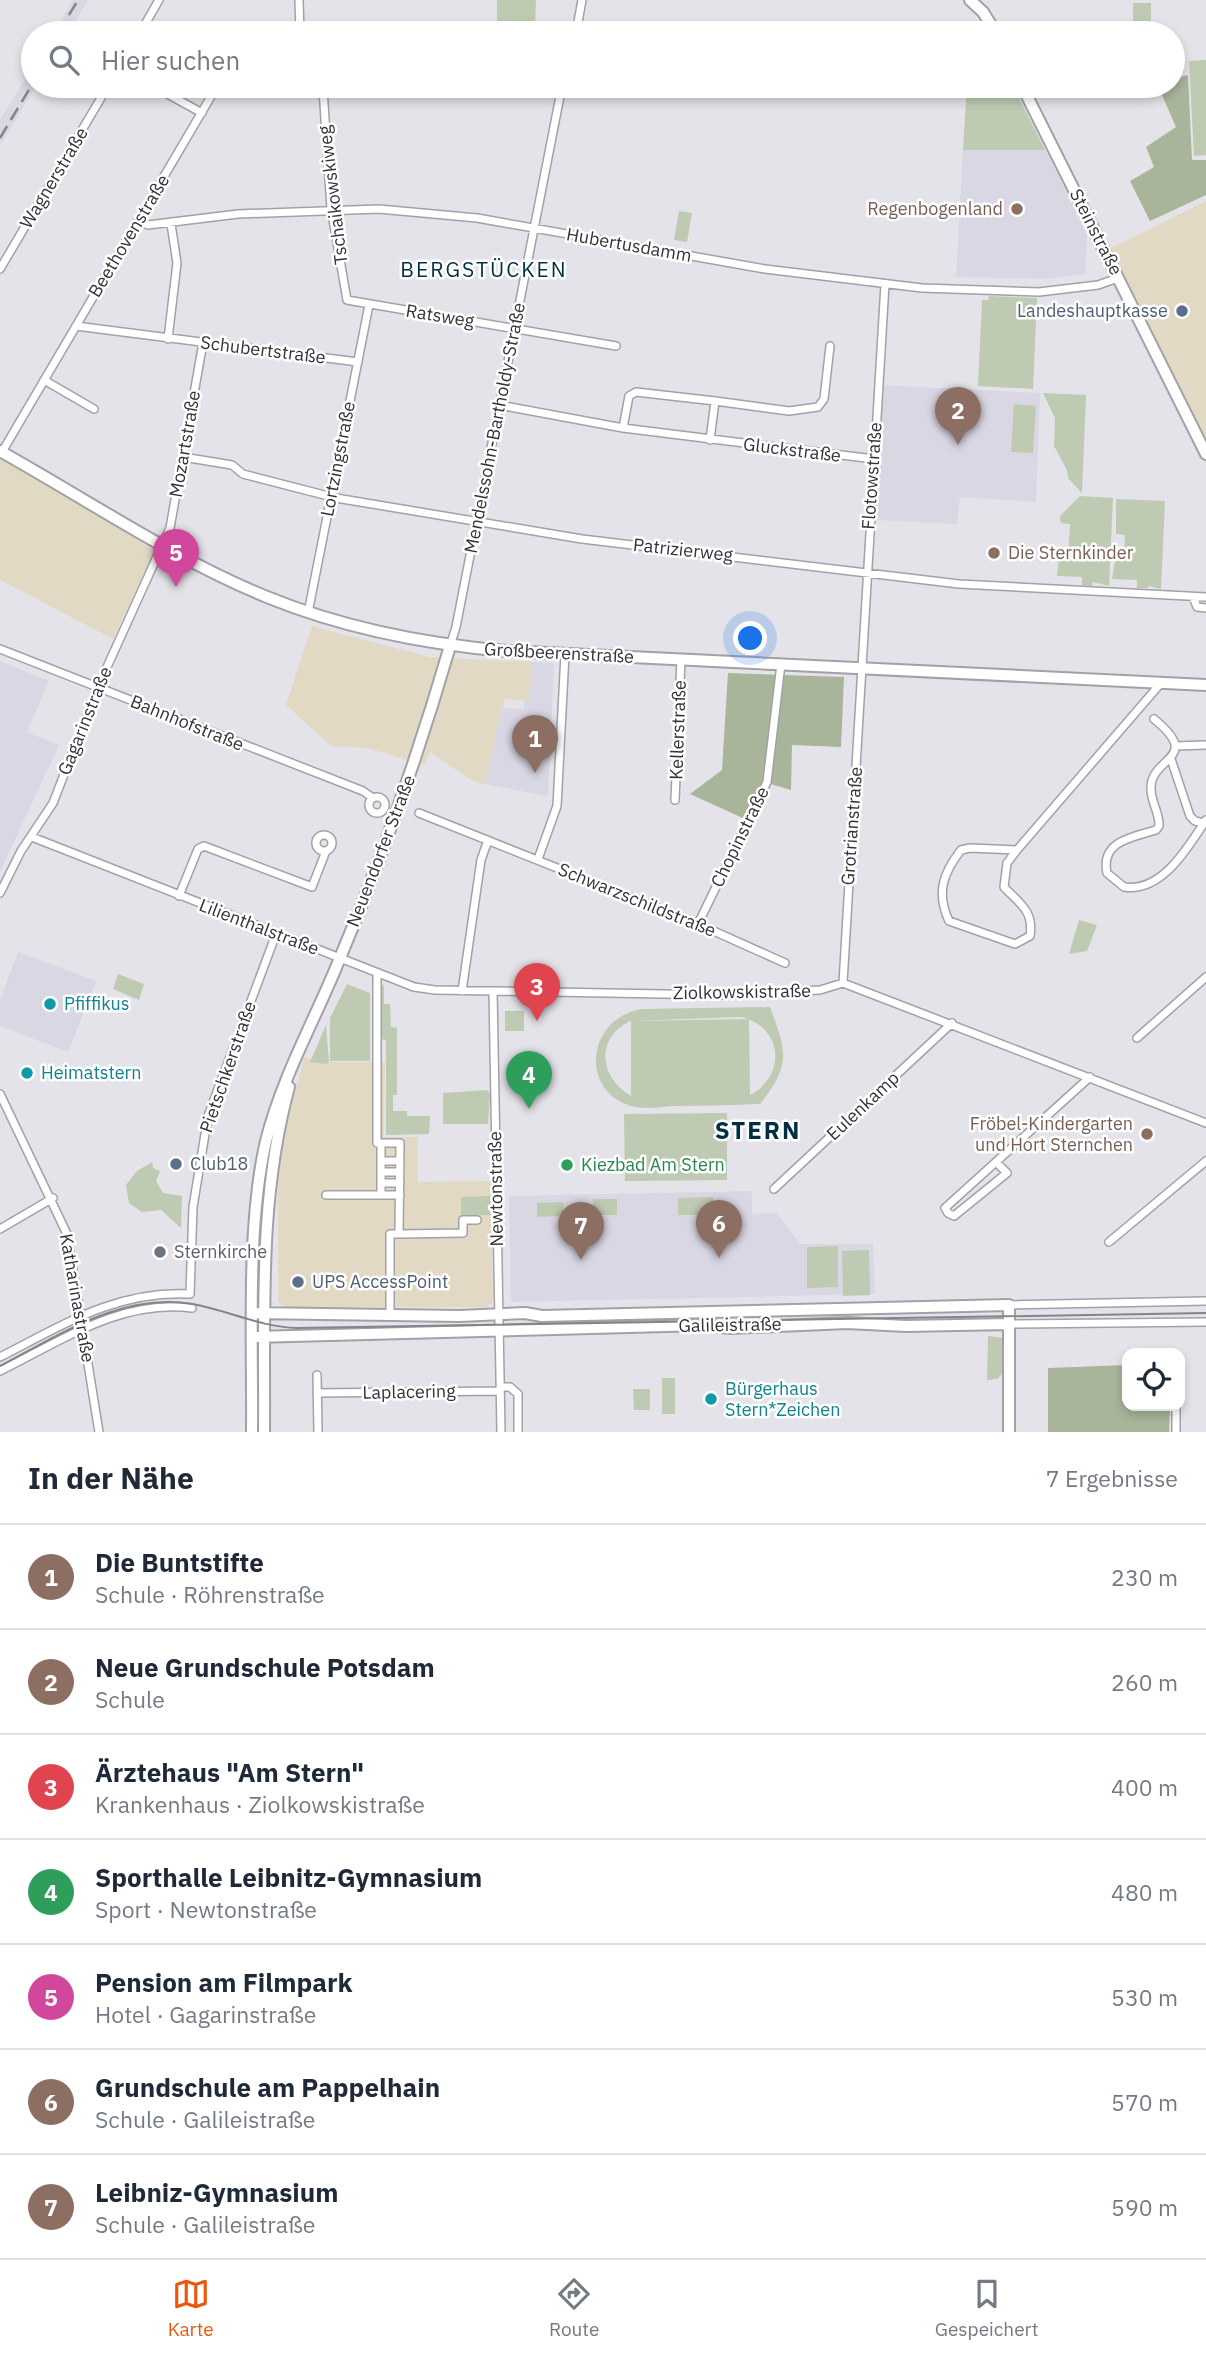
<!DOCTYPE html>
<html lang="de">
<meta charset="utf-8">
<style>
:root{--surface:#fff;--page:#f6f6f7;--text:#1f2937;--muted:#747a83;--line:#e0e1e3;--accent:#ea580c}
body{margin:0;font-family:"IBM Plex Sans",sans-serif;background:var(--page);color:var(--text)}
.controls{position:absolute;right:21px;bottom:21px;display:grid;overflow:hidden;border-radius:14px;box-shadow:0 4px 10px #0003}
.controls button{width:63px;height:63px;display:grid;place-items:center;padding:0;border:0;border-bottom:2px solid var(--line);background:var(--surface);color:var(--text);font:35px sans-serif}
.you{position:absolute;left:751px;top:639px;width:24px;height:24px;margin:-18px;border:5px solid #fff;border-radius:50%;background:#1a73e8;box-shadow:0 0 0 10px #1a73e833}
.badge{display:grid;place-items:center;width:46px;height:46px;border-radius:50%;background:var(--accent);color:#fff;font-size:23px;font-weight:700}
.pin{position:absolute;translate:-50% -58px;filter:drop-shadow(0 2px 4px #0008)}
.pin::after{content:'';position:absolute;top:37px;width:24px;height:21px;background:inherit;clip-path:polygon(0 0,100% 0,50% 100%)}
.list{margin:0;padding:0;list-style:none}
h2{display:flex;justify-content:space-between;align-items:center;height:91px;margin:0;padding:0 28px;font-size:30px}
h2 small{font-size:23px;font-weight:400;color:var(--muted)}
.list li{display:grid;grid-template-columns:46px 1fr auto;gap:21px;align-items:center;box-sizing:border-box;height:105px;padding:0 28px;border-top:2px solid var(--line)}
.list b{display:block;font-size:26px;white-space:nowrap}
.list p{margin:0;font-size:23px;white-space:nowrap;color:var(--muted)}
.list em{font-size:23px;font-style:normal;color:var(--muted)}
.icon{flex:none;width:38px;height:38px;fill:none;stroke:currentColor;stroke-width:2;stroke-linecap:round;stroke-linejoin:round}
.map{position:relative;flex:none;width:1206px;height:1432px;overflow:hidden}
.search{position:absolute;background:var(--surface);box-shadow:0 4px 10px #0003;left:21px;right:21px;top:21px;height:77px;display:flex;align-items:center;gap:18px;box-sizing:border-box;padding:0 24px;border-radius:38px;color:var(--muted);font-size:26px}
.sheet{height:826px;background:var(--surface)}
nav{display:flex;justify-content:space-around;align-items:center;box-sizing:border-box;height:98px;border-top:2px solid var(--line);background:var(--surface);font-size:19px;color:var(--muted)}
nav a{display:grid;justify-items:center;gap:4px}
nav .on{color:var(--accent)}
.map>svg:first-child{display:block}
.commercial{fill:#e2d9c4}
.built{fill:#d9d7e3}
.green{fill:#becab2;fill-rule:evenodd}
.forest{fill:#a8b59a}
.lines{fill:none;stroke-linecap:round;stroke-linejoin:round}
.street-casing{stroke:#a2a1a7;stroke-width:10}
.secondary-casing{stroke:#a2a1a7;stroke-width:14}
.street{stroke:#fff;stroke-width:7}
.secondary{stroke:#fff;stroke-width:10}
.tram{stroke:#858489;stroke-width:2}
.rail{stroke:#858489;stroke-width:2.5;stroke-dasharray:14 7;stroke-linecap:butt}
.education-dot{fill:#8d6e63;stroke:#fff;stroke-width:2.5}
.service-dot{fill:#5c6f8a;stroke:#fff;stroke-width:2.5}
.culture-dot{fill:#0f9aa8;stroke:#fff;stroke-width:2.5}
.leisure-dot{fill:#2e9e5b;stroke:#fff;stroke-width:2.5}
.worship-dot{fill:#6b7280;stroke:#fff;stroke-width:2.5}
.labels{text-anchor:middle;stroke-width:5;stroke-linejoin:round;paint-order:stroke}
.street-label{font-size:18px;fill:#333235;stroke:#fff}
.education-label{font-size:18px;fill:#785e54;stroke:#fff;text-anchor:end}
.service-label{font-size:18px;fill:#4e5e75;stroke:#fff;text-anchor:start}
.culture-label{font-size:18px;fill:#0d838f;stroke:#fff;text-anchor:start}
.leisure-label{font-size:18px;fill:#27864d;stroke:#fff;text-anchor:start}
.worship-label{font-size:18px;fill:#5b616d;stroke:#fff;text-anchor:start}
.quarter-label{font-size:21px;letter-spacing:2px;fill:#002f43;stroke:#fff}
.district-label{font-size:24px;font-weight:bold;letter-spacing:2px;fill:#002f43;stroke:#fff}
</style>
<div class="map">
<svg width="1206" height="1432" viewBox="0 0 1206 1432">
<rect width="100%" height="100%" fill="#e4e3e9"/>
<path class="commercial" d="M1206,201V438L1111,248Z
M0,459L71,497L155,551L113,639L0,580Z
M312,626L429,657L532,662L529,701L505,699L485,784L471,780L430,752L424,765L367,748L331,746L286,705Z
M304,1058L332,1062H385L384,1137H418V1182L491,1181L493,1302L486,1307H284L278,1301V1156Z"/>
<path class="built" d="M73,0H88L68,33H53Z
M33,66L36,86L0,146V120Z
M963,150H1045L1087,234L1085,274L1044,279L956,277Z
M882,385L1040,393L1036,502L960,497L957,524L875,520Z
M0,661L49,681L27,732L59,745L0,872Z
M532,662L554,663L548,796L485,784L502,708L524,709V700H529Z
M18,952L96,981L68,1052L0,1026V1000Z
M752,1191V1214L777,1213L800,1244H873L875,1294L511,1302L509,1196Z"/>
<path class="green" d="M497,0H536L535,28L497,29Z
M1133,3H1151V30H1133Z
M1206,60V155L1194,156L1189,61Z
M967,86H1013L1045,150H963Z
M679,211L692,213L687,242L674,240Z
M989,296L1037,298L1033,389L978,386L982,300H988Z
M1043,393L1086,395L1082,493L1068,478L1067,470L1054,446L1055,418Z
M1014,404L1036,406L1033,453L1011,452Z
M1080,496L1113,498L1109,586L1093,582L1092,586L1082,585V577L1057,576L1059,558H1068L1070,524L1061,523L1060,516Z
M1116,499L1165,501L1161,589L1148,586V588H1137V580L1112,579L1115,561H1124L1125,535L1116,534Z
M1079,920L1097,925L1087,951L1069,954Z
M118,974L144,984L139,1000L113,989Z
M347,984L370,993V1061H330V1018Z
M384,984V1004H390L391,1027L397,1028V1095H393V1111H407V1116H430L429,1134L386,1135V1040L380,1039L379,991Z
M770,1007C787,1053 791,1065 760,1104C731,1105 702,1106 673,1106C661,1107 646,1109 635,1107C578,1094 586,1018 642,1009ZM740,1017C782,1025 788,1075 750,1095L749,1019L631,1021ZM630,1021H631V1096C600,1078 594,1039 630,1021Z
M505,1011H524V1031H505Z
M326,1025L329,1061L327,1064L310,1062Z
M487,1090L490,1094L488,1124H443V1093Z
M727,1113V1180L625,1181L624,1114Z
M152,1162L153,1168L160,1171L156,1181L163,1193L182,1196L181,1228L161,1210L142,1212L129,1203L126,1185L137,1171Z
M491,1196V1215H461V1197Z
M713,1197V1215H678V1198Z
M593,1199H617V1215H593Z
M563,1202V1216L537,1217V1203Z
M838,1246V1287L807,1288V1247Z
M869,1250L870,1295L843,1296L842,1251Z
M988,1336L1002,1338L1003,1341L1004,1372L997,1379L987,1380Z
M662,1378H675V1414H662Z
M633,1389H650V1410H634Z"/>
<path class="forest" d="M1188,75L1192,160H1206V195L1150,221L1130,181L1154,167L1146,147L1176,127L1158,86H1173V79Z
M728,673L844,677L841,747L792,745L791,790L764,782L745,819L690,794L722,770Z
M1127,1365V1406H1170L1169,1432H1048V1368Z"/>
<g class="lines">
<g class="street-casing">
<path id="street" d="M299,0L300,33
M140,33L159,0
M576,33L582,0
M153,86L202,113
M323,89L331,208L347,300L616,346
M139,221L148,225L238,214L379,209L477,218L765,269L922,288L1039,292L1098,285L1118,278
M0,269L108,86
M76,326L358,362
M168,339L177,263L171,224
M44,380L94,409
M715,401L789,411L818,407L824,399L830,346
M499,405L623,428L874,459
M623,428L629,396L636,392L715,401L710,440
M2,452L213,93L459,86
M183,457L232,465L243,474L336,498L582,539L959,584L1206,597
M1193,597L1197,607L1206,608
M308,613L369,305
M450,646L456,627L562,86
M0,649L363,791L373,798
M1154,719C1203,759 1152,756 1151,787C1150,801 1160,813 1159,826L1156,830C1133,837 1100,841 1107,873L1124,887C1162,893 1188,847 1206,820
M1175,746L1206,745
M1171,759L1190,816L1195,821L1204,823
M369 805a8 8 0 1 1 16 0a8 8 0 1 1-16 0Z
M675,800L681,659
M419,813L698,924L785,963
M316 843a8 8 0 1 1 16 0a8 8 0 1 1-16 0Z
M32,837L414,987L435,990L721,995L820,990L843,983L1206,1123
M1017,850L1007,863L1004,887C1020,904 1034,911 1030,936L1015,944L949,921C936,893 943,873 961,850L970,848L1017,850L1161,683
M538,859L557,806L565,654
M0,893L21,851L53,803L98,687L170,528L203,343
M179,896L198,849L204,846L312,887L326,851
M698,924L767,782L781,664
M377,973V1143H400L399,1234H390V1312
M843,983L885,284
M462,991L481,860L488,840
M493,991L501,1432
M1137,1038L1206,977
M0,1094L67,1234L99,1432
M381,1161H400
M996,1162L1007,1173L954,1216L948,1213L945,1208L1090,1077
M381,1172H400
M381,1183H400
M774,1189L952,1023
M326,1195H400
M381,1195V1143
M0,1229L53,1198
M399,1234L463,1233V1220H477
M1109,1242L1206,1161
M1009,1305L1206,1301
M1009,1324L1206,1322
M0,1357C63,1325 117,1290 190,1294L193,1207L208,1116L276,934
M0,1371C61,1341 121,1299 192,1308
M317,1375L318,1432
M500,1387H510L518,1394V1432
M317,1393L500,1391
M1176,1406V1432"/>
</g>
<g class="secondary-casing">
<path id="secondary" d="M970,0L983,12L996,33
M1022,86L1206,454
M0,451C88,500 174,559 267,597C343,628 425,644 506,651L1206,685
M254,1313L459,1316L525,1313L542,1316L1009,1305V1432
M254,1337L703,1325L730,1328L847,1323L906,1326L1009,1324
M252,1432C253,1343 246,1227 266,1141C281,1081 311,1027 335,970C380,864 418,756 450,646
M264,1432C265,1316 258,1200 289,1087"/>
</g>
<use href="#street" class="street"/>
<use href="#secondary" class="secondary"/>
<path class="tram" d="M0,1366C60,1335 122,1292 192,1304C228,1310 259,1327 297,1328L1206,1313"/>
<path class="rail" d="M58,33L78,0
M0,138L33,83"/>
</g>
<g class="education-dot">
<circle cx="1017" cy="209" r="7"/>
<circle cx="994" cy="553" r="7"/>
<circle cx="1147" cy="1134" r="7"/>
</g>
<g class="service-dot">
<circle cx="1182" cy="311" r="7"/>
<circle cx="176" cy="1164" r="7"/>
<circle cx="298" cy="1282" r="7"/>
</g>
<g class="culture-dot">
<circle cx="50" cy="1004" r="7"/>
<circle cx="27" cy="1073" r="7"/>
<circle cx="711" cy="1399" r="7"/>
</g>
<circle class="leisure-dot" cx="567" cy="1165" r="7"/>
<circle class="worship-dot" cx="160" cy="1252" r="7"/>
<g class="labels">
<g class="street-label">
<text transform="translate(54 178) rotate(-59)" y="6">Wagnerstraße</text>
<text transform="translate(333 195) rotate(-97)" y="6">Tschaikowskiweg</text>
<text transform="translate(1096 232) rotate(63)" y="6">Steinstraße</text>
<text transform="translate(129 236) rotate(-59)" y="6">Beethovenstraße</text>
<text transform="translate(629 245) rotate(10)" y="6">Hubertusdamm</text>
<text transform="translate(440 316) rotate(9)" y="6">Ratsweg</text>
<text transform="translate(263 350) rotate(7)" y="6">Schubertstraße</text>
<text transform="translate(495 428) rotate(-79)" y="6">Mendelssohn-Bartholdy-Straße</text>
<text transform="translate(185 444) rotate(-80)" y="6">Mozartstraße</text>
<text transform="translate(792 450) rotate(7)" y="6">Gluckstraße</text>
<text transform="translate(338 459) rotate(-79)" y="6">Lortzingstraße</text>
<text transform="translate(872 476) rotate(-86)" y="6">Flotowstraße</text>
<text transform="translate(683 550) rotate(6)" y="6">Patrizierweg</text>
<text transform="translate(559 653) rotate(3)" y="6">Großbeerenstraße</text>
<text transform="translate(85 721) rotate(-68)" y="6">Gagarinstraße</text>
<text transform="translate(187 723) rotate(22)" y="6">Bahnhofstraße</text>
<text transform="translate(678 730) rotate(-88)" y="6">Kellerstraße</text>
<text transform="translate(852 826) rotate(-86)" y="6">Grotrianstraße</text>
<text transform="translate(740 837) rotate(-64)" y="6">Chopinstraße</text>
<text transform="translate(381 851) rotate(-69)" y="6">Neuendorfer Straße</text>
<text transform="translate(637 900) rotate(22)" y="6">Schwarzschildstraße</text>
<text transform="translate(259 927) rotate(21)" y="6">Lilienthalstraße</text>
<text transform="translate(742 992) rotate(-1)" y="6">Ziolkowskistraße</text>
<text transform="translate(228 1067) rotate(-71)" y="6">Pietschkerstraße</text>
<text transform="translate(863 1106) rotate(-43)" y="6">Eulenkamp</text>
<text transform="translate(496 1189) rotate(-91)" y="6">Newtonstraße</text>
<text transform="translate(77 1298) rotate(80)" y="6">Katharinastraße</text>
<text transform="translate(730 1325) rotate(-1)" y="6">Galileistraße</text>
<text transform="translate(409 1392) rotate(-1)" y="6">Laplacering</text>
</g>
<g class="education-label">
<text x="1003" y="215">Regenbogenland</text>
<text x="1008" y="559" text-anchor="start">Die Sternkinder</text>
<text x="1133" y="1130">Fröbel-Kindergarten<tspan x="1133" dy="21">und Hort Sternchen</tspan></text>
</g>
<g class="service-label">
<text x="1168" y="317" text-anchor="end">Landeshauptkasse</text>
<text x="190" y="1170">Club18</text>
<text x="312" y="1288">UPS AccessPoint</text>
</g>
<g class="culture-label">
<text x="64" y="1010">Pfiffikus</text>
<text x="41" y="1079">Heimatstern</text>
<text x="725" y="1395">Bürgerhaus<tspan x="725" dy="21">Stern*Zeichen</tspan></text>
</g>
<g class="leisure-label">
<text x="581" y="1171">Kiezbad Am Stern</text>
</g>
<g class="worship-label">
<text x="174" y="1258">Sternkirche</text>
</g>
<g class="quarter-label">
<text x="484" y="277">BERGSTÜCKEN</text>
</g>
<g class="district-label">
<text x="758" y="1139">STERN</text>
</g>
</g>
</svg>
<div class="controls">
<button><svg class="icon" aria-label="locate" viewBox="0 0 24 24"><circle cx="12" cy="12" r="6"/><path d="M12 2v4M12 18v4M2 12h4M18 12h4"/></svg></button>
</div>
<div class="you"></div>
<div class="pin badge" style="left:535px;top:773px;background:#8d6e63">1</div>
<div class="pin badge" style="left:958px;top:445px;background:#8d6e63">2</div>
<div class="pin badge" style="left:537px;top:1021px;background:#e0444e">3</div>
<div class="pin badge" style="left:529px;top:1109px;background:#2e9e5b">4</div>
<div class="pin badge" style="left:176px;top:587px;background:#d1479c">5</div>
<div class="pin badge" style="left:719px;top:1258px;background:#8d6e63">6</div>
<div class="pin badge" style="left:581px;top:1260px;background:#8d6e63">7</div>
<div class="search"><svg class="icon" aria-label="search" viewBox="0 0 24 24"><circle cx="10" cy="10" r="6"/><path d="M15 15l6 6"/></svg>Hier suchen</div>
</div>
<section class="sheet">
<h2>In der Nähe<small>7 Ergebnisse</small></h2>
<ul class="list">
<li><span class="badge" style="background:#8d6e63">1</span><div><b>Die Buntstifte</b><p>Schule · Röhrenstraße</p></div><em>230 m</em></li>
<li><span class="badge" style="background:#8d6e63">2</span><div><b>Neue Grundschule Potsdam</b><p>Schule</p></div><em>260 m</em></li>
<li><span class="badge" style="background:#e0444e">3</span><div><b>Ärztehaus &quot;Am Stern&quot;</b><p>Krankenhaus · Ziolkowskistraße</p></div><em>400 m</em></li>
<li><span class="badge" style="background:#2e9e5b">4</span><div><b>Sporthalle Leibnitz-Gymnasium</b><p>Sport · Newtonstraße</p></div><em>480 m</em></li>
<li><span class="badge" style="background:#d1479c">5</span><div><b>Pension am Filmpark</b><p>Hotel · Gagarinstraße</p></div><em>530 m</em></li>
<li><span class="badge" style="background:#8d6e63">6</span><div><b>Grundschule am Pappelhain</b><p>Schule · Galileistraße</p></div><em>570 m</em></li>
<li><span class="badge" style="background:#8d6e63">7</span><div><b>Leibniz-Gymnasium</b><p>Schule · Galileistraße</p></div><em>590 m</em></li>
</ul>
</section>
<nav>
<a class="on"><svg class="icon" aria-label="map" viewBox="0 0 24 24"><path d="M3 6l6-2 6 2 6-2v14l-6 2-6-2-6 2zM9 4v14M15 6v14"/></svg>Karte</a>
<a><svg class="icon" aria-label="directions" viewBox="0 0 24 24"><path d="M12 3l9 9-9 9-9-9zM9 14v-3h6M13 9l2 2-2 2"/></svg>Route</a>
<a><svg class="icon" aria-label="saved" viewBox="0 0 24 24"><path d="M7 4h10v16l-5-4-5 4z"/></svg>Gespeichert</a>
</nav>
